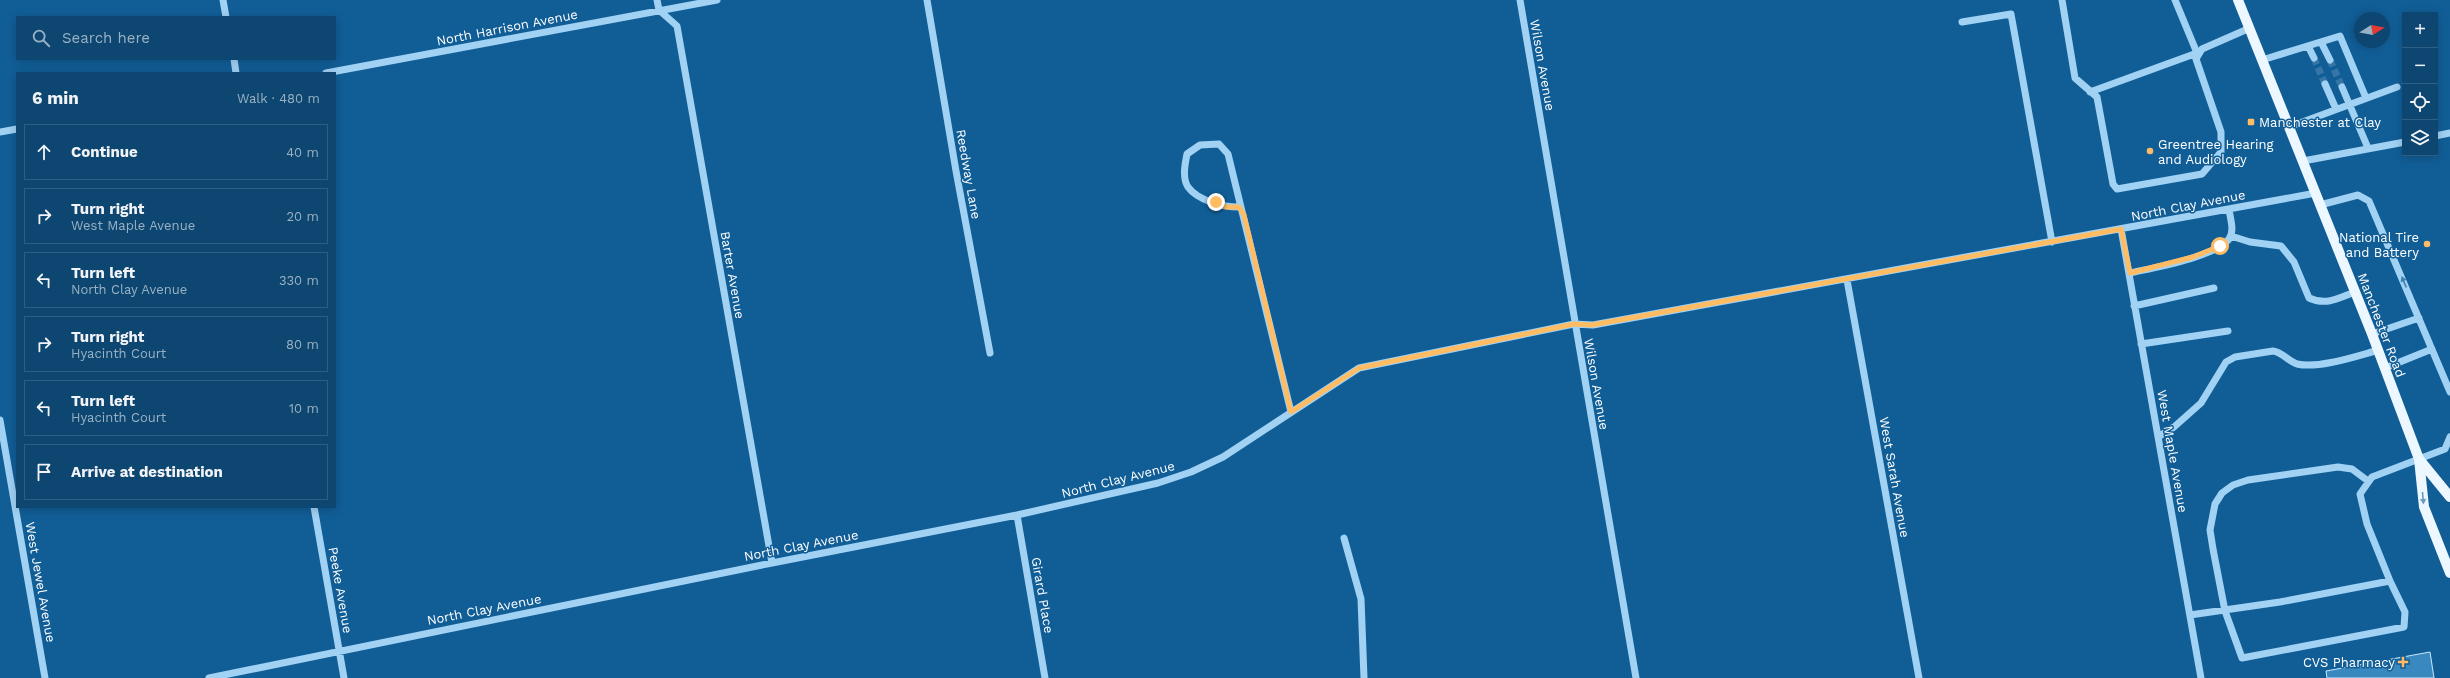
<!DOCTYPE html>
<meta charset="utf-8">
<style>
:root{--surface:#0d4671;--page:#1b5079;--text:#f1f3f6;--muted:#9ab1c3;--line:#2d5e84}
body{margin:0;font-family:"Work Sans",sans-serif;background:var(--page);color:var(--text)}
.controls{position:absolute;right:12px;top:12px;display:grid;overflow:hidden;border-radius:0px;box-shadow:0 2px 10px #0003}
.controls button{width:36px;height:36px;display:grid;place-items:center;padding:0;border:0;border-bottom:1px solid var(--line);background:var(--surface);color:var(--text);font:20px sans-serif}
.compass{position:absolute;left:2354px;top:12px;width:36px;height:36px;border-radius:50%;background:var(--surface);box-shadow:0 2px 10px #0003;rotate:79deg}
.stop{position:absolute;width:12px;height:12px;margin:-9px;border:3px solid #ffbc63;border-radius:50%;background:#fff}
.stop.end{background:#ffbc63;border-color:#fff;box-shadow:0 1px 4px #0008}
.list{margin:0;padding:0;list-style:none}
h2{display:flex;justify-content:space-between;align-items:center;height:52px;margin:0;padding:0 16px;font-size:17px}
h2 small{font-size:13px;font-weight:400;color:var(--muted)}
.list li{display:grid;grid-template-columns:26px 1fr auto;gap:12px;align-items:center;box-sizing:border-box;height:56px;margin:0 8px 8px;padding:0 8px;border:1px solid var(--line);border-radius:0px}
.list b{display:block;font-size:15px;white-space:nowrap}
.list p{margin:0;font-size:13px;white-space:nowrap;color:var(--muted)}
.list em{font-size:13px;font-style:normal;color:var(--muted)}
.icon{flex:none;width:22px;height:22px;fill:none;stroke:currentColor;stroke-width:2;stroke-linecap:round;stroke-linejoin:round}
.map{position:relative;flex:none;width:2450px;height:678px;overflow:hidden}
.search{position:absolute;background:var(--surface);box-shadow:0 2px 10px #0003;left:16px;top:16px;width:320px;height:44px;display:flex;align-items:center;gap:10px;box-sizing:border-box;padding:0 14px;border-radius:0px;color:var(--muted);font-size:15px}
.panel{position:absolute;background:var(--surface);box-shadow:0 2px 10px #0003;left:16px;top:72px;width:320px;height:436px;border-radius:0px}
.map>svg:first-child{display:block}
.building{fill:#3988bf;stroke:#c9e8fe}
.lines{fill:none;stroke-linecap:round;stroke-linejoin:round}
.minor-tunnel{stroke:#3576a7;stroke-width:7;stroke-dasharray:7 3.5;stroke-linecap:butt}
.minor{stroke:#a1d2f4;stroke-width:7}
.major{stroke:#edf7ff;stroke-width:10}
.oneway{fill:#3c81b3}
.oneway2{fill:#699bc1}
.route{stroke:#ffbc63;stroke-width:5}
.poi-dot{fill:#ffbc63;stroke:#115e97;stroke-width:1.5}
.labels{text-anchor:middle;stroke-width:3;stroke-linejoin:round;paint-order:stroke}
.street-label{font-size:13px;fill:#fff;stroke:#115e97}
.poi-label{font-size:13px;fill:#fff;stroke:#115e97;text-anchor:start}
</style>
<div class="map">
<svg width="2450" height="678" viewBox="0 0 2450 678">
<rect width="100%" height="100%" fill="#115e97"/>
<path class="building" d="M2430,652L2434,678H2327L2326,671Z"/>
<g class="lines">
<path class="minor-tunnel" d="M2314,58L2325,84
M2330,60L2342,87"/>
<path class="minor" d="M223,0L226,17
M657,0L659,10L677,26L772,563
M927,0L956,171L990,353
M1520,0L1636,678
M2062,0L2075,78L2097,97L2113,184L2117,189L2202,174L2221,152V132L2196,59L2202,49L2250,28
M1962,22L2011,14L2052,242
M2321,42L2330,60
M2308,46L2314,58
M234,59L236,73
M2262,60L2340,36L2366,98
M326,73L717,0
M2325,84L2336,109
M2342,87L2368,148
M2090,92L2197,53L2175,0
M2289,127L2397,87
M0,132L17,129
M2435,136L2450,133
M2303,161L2405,142
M2320,205L2358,195L2369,201L2450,392
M1239,207C1224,207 1198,201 1188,187C1182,178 1185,164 1187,154L1200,145L1219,144L1228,154L1291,412
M2121,229L2201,678
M2231,236L2250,242L2281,246L2294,262L2309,298C2326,306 2339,298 2355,292
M2130,273C2152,268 2215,257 2229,239C2235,231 2230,218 2229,209
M1847,280L1919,678
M2134,306L2214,288
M2372,334L2419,318
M2141,344L2228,331
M2385,368L2432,349
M0,420L45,678
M2158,437L2174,427L2201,403L2226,362L2235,357L2273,351C2282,352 2288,361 2297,364C2319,369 2357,356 2379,350
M2368,481L2352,469L2338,467L2248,480L2233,485L2222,493L2215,504L2210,530L2213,549L2225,611L2242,658L2404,627L2405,612L2390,581
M314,507L344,678
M1017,515L1045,678
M1344,538L1361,599L1364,678
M2190,615L2280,602L2390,581L2367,524L2360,494L2372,477L2445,449L2450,437
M209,678L772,563L1017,515L1158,483L1191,472L1223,457L1359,368L1574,324L1593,325L2316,193"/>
<path class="major" d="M2238,0L2372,334L2419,459L2424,507L2450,573
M2419,459L2450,497"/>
</g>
<defs><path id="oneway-solid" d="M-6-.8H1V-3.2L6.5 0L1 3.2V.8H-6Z"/></defs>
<use class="oneway" href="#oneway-solid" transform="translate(2404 282) rotate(-113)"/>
<use class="oneway2" href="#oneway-solid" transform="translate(2423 498) rotate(85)"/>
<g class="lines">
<path class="route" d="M1216,202L1226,207H1239L1244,215L1291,412L1359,368L1574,324L1592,325L2121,229L2130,273L2193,257L2220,246"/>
</g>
<g class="poi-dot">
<rect x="2247" y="118" width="8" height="8" rx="2"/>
<circle cx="2150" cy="151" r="4"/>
<circle cx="2427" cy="244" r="4"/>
<path d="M2401 656h4v4h4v4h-4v4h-4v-4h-4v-4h4z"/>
</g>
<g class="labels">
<g class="street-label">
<text transform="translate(507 27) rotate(-11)" y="5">North Harrison Avenue</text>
<text transform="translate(1543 65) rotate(80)" y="5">Wilson Avenue</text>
<text transform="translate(969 174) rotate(80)" y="5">Reedway Lane</text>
<text transform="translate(2188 205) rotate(-11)" y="5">North Clay Avenue</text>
<text transform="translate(733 275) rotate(80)" y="5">Barter Avenue</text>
<text transform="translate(2382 325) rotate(69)" y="5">Manchester Road</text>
<text transform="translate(1597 384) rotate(80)" y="5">Wilson Avenue</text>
<text transform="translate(2173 451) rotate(80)" y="5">West Maple Avenue</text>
<text transform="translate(1895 477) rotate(80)" y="5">West Sarah Avenue</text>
<text transform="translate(1118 479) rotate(-14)" y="5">North Clay Avenue</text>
<text transform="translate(801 545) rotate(-11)" y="5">North Clay Avenue</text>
<text transform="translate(41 582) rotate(80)" y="5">West Jewel Avenue</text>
<text transform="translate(341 590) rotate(80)" y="5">Peeke Avenue</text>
<text transform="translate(1043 595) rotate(80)" y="5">Girard Place</text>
<text transform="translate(484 609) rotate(-11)" y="5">North Clay Avenue</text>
</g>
<g class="poi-label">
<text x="2259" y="127">Manchester at Clay</text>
<text x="2158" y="149">Greentree Hearing<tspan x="2158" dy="15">and Audiology</tspan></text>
<text x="2419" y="242" text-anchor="end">National Tire<tspan x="2419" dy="15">and Battery</tspan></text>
<text x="2395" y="667" text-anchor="end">CVS Pharmacy</text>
</g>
</g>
</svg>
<div class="controls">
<button>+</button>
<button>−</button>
<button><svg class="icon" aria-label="locate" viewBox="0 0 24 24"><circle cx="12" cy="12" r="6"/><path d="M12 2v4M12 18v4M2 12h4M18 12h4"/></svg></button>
<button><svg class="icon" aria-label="layers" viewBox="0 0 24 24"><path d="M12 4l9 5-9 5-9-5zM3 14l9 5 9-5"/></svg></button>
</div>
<svg class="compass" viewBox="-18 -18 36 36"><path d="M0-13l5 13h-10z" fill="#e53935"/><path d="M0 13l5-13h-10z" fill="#9ab1c3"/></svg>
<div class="stop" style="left:2220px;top:246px"></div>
<div class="stop end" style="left:1216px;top:202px"></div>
<div class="search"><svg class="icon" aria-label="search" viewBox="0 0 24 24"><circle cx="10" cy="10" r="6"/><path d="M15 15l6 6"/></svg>Search here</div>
<section class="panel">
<h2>6 min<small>Walk · 480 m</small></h2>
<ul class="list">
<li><svg class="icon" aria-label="ahead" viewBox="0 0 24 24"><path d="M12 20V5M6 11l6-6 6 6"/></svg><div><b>Continue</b></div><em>40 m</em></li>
<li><svg class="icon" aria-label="right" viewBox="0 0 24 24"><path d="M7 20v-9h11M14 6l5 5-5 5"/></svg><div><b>Turn right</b><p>West Maple Avenue</p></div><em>20 m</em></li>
<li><svg class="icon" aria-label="left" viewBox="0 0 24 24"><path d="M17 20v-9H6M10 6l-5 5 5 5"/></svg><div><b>Turn left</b><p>North Clay Avenue</p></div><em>330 m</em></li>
<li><svg class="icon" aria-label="right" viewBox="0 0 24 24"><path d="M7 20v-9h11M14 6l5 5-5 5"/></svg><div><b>Turn right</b><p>Hyacinth Court</p></div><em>80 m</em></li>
<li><svg class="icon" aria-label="left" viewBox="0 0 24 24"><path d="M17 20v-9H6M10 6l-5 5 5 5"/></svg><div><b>Turn left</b><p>Hyacinth Court</p></div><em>10 m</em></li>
<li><svg class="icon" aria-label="arrive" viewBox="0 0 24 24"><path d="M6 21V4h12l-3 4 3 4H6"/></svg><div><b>Arrive at destination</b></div></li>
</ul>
</section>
</div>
